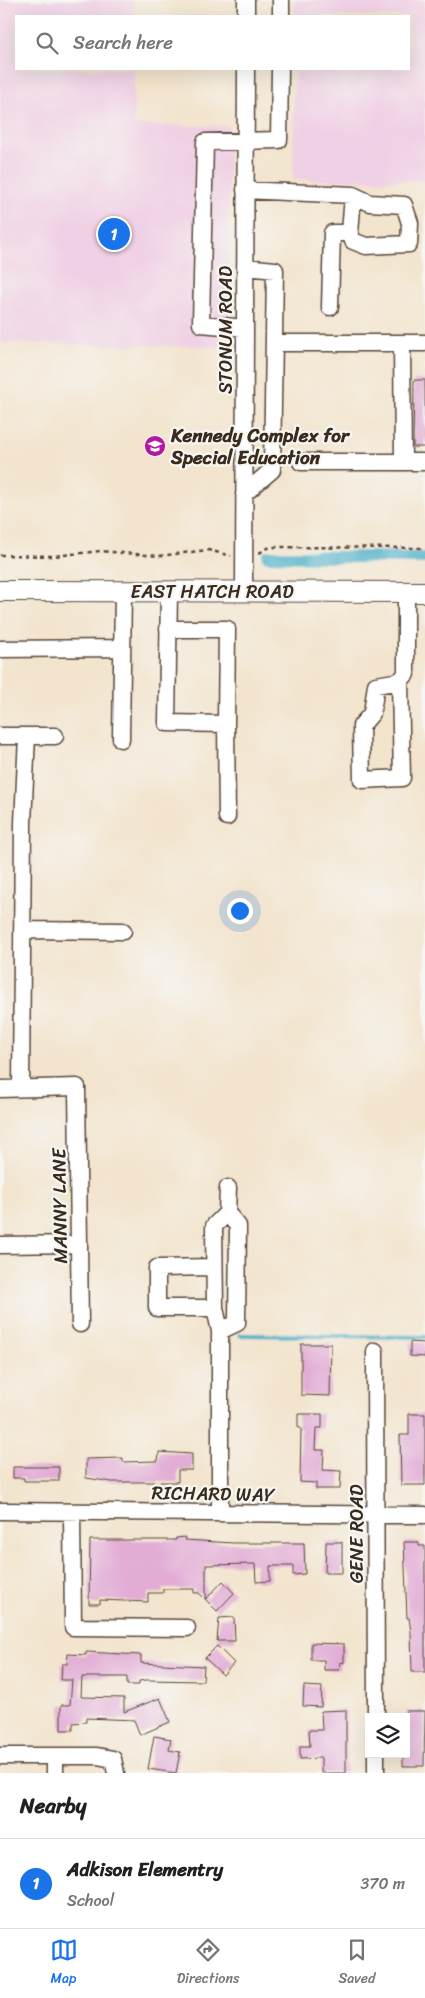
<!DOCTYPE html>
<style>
:root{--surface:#fff;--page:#f2f2f2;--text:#202124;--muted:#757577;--line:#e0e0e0;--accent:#1a73e8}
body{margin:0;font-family:Sriracha,sans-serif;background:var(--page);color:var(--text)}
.controls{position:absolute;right:15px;bottom:15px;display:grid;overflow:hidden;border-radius:0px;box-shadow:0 5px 20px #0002}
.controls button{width:45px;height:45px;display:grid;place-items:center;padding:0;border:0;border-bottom:1px solid var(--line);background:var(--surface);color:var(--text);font:25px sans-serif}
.you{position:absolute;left:239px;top:910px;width:18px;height:18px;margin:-12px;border:4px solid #fff;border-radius:50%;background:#1a73e8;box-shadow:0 0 0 8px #1a73e833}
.badge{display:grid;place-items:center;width:32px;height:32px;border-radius:50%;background:var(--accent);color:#fff;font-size:16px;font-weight:700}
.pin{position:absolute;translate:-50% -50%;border:2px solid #fff;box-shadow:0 1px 5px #0006}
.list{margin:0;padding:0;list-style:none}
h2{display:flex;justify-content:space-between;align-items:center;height:65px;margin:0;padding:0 20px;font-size:21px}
h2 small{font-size:16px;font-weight:400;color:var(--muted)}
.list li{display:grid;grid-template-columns:32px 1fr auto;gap:15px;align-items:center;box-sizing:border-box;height:90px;padding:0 20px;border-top:1px solid var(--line)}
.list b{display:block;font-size:19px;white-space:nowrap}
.list p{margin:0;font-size:16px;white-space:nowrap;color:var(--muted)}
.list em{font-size:16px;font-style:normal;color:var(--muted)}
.icon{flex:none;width:28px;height:28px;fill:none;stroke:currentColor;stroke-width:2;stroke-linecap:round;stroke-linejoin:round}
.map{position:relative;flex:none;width:425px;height:1773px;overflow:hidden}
.search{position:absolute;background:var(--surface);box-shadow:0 5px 20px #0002;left:15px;right:15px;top:15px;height:55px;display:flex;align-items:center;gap:12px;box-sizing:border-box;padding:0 18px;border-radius:0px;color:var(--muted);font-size:19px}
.sheet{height:155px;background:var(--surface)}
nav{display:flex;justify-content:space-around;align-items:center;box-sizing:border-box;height:70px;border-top:1px solid var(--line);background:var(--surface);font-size:14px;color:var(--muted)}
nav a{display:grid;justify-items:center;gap:2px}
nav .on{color:var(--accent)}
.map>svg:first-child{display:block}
.built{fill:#f0d0e4}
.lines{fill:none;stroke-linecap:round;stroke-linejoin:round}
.stream{stroke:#48afc7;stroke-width:4}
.canal{stroke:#48afc7;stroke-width:12}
.building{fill:#e2acd5}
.minor-casing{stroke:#574638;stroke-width:19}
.major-casing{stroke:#574638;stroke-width:22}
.path{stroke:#574638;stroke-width:2.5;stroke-dasharray:4 4;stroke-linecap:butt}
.minor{stroke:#fff;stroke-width:16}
.major{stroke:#fff;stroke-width:20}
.labels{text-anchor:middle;stroke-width:4.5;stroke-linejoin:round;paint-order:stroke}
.street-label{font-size:19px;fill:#3b2a1e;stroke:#f6f6f2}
.poi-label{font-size:19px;font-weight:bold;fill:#3b2a1e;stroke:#f6f6f2;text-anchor:start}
</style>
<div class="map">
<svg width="425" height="1773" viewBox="0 0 425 1773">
<rect width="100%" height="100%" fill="#f6f6f2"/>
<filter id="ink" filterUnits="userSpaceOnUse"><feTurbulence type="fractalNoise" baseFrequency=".02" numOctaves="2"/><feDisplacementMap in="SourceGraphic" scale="10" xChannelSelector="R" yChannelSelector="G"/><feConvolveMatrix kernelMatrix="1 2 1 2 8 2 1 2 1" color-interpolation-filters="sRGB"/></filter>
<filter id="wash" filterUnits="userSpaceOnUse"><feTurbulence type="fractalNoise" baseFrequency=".0096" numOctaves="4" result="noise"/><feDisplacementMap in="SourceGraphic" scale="20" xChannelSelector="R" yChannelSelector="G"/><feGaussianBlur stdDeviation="1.12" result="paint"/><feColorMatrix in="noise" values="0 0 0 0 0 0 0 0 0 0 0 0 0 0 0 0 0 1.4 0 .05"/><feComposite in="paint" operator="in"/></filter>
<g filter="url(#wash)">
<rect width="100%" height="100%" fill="#f3e4cd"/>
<path class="built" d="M0,0H133V16H16V69H134V125L229,126L228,347L0,343Z
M294,0H425V181L293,180L294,69H409V16H294Z"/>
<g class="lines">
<path class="stream" d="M240,1335L425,1337"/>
<path class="canal" d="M268,556L425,558"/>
</g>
<g id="blocks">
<path class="building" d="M414,380H425V447H413Z
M410,1342L425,1343V1357L410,1356Z
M301,1344H331L330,1396L301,1395Z
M298,1414H322V1428H316L315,1450H324L323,1470L341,1471L340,1489H316V1483L300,1482L301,1428H298Z
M409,1414H425V1485H401L400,1435H409Z
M159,1452L192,1454V1470H178V1482H112L86,1478V1459L123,1458V1462L158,1461Z
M13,1467H59V1481H24V1478H13Z
M185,1537V1540L233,1543H304L305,1574L293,1575V1566H270V1581L256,1582L255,1564L206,1565V1599L223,1581L234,1593L217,1611L199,1593H194V1589H163V1593H148V1602L100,1600V1604H89L90,1540H176V1538Z
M326,1542H342V1573H325Z
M404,1542H419V1546H425V1672H412L411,1632L409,1618H407Z
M234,1617L235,1641H217L219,1618Z
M311,1643L344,1644V1663L340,1662L339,1670H324V1660H311Z
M217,1646L234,1663L223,1675L205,1658Z
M86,1652L141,1655V1663L204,1666L203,1681L146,1680L139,1681V1685H127V1677H82L81,1697L124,1698V1712L160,1698L170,1722L140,1735L134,1720L86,1718V1722L73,1723V1730H61V1705H70L72,1680H61L62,1664H67L68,1654L86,1655Z
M304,1686L322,1687L321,1707L303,1706Z
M346,1710V1773H321V1758L300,1759V1746H310L309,1730H322L321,1711Z
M406,1711H425L424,1766H403V1754H406Z
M154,1736L171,1739L169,1750L180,1752L176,1773L148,1769Z"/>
</g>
</g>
<g filter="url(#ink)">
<use href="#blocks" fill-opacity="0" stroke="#574638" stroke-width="1"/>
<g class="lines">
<g class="minor-casing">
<path id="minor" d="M246,16V0
M281,16V0
M245,190L353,195L370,203L404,205L410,223L409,244L366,246L353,241L350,233L353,195
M330,307L332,233H350
M245,328L201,324L205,142L279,140L280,69
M274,343H425
M402,343L403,462
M301,462H425
M244,494L272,470L275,270L245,267
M169,591L167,723L226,724L227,817
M244,591L246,69
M168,629H227L226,724
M0,649L122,648
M400,681L376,685L372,713L361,726L362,780L402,778L400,681L406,674V592
M0,736H55
M121,739L123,591
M22,930L123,931
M21,1088L23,823L27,736
M0,1089L77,1087L80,1324
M0,1245L79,1244
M214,1267L157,1268V1308H215
M220,1331L237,1323L238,1226L227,1213
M375,1351L376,1717
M0,1511L425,1515
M72,1512L73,1627L187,1628
M220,1513V1331L215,1308L214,1226L227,1213L228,1188
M0,1756H97L113,1759L116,1773
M55,1773V1756
M376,1773V1754"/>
</g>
<g class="major-casing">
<path id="major" d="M0,591L425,592"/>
</g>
<path class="path" d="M259,553L270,547L425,548
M0,555L54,556L100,551L159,556L208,550L231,556"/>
<use href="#minor" class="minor"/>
<use href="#major" class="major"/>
</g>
</g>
<defs>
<g id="school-disc" transform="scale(1.125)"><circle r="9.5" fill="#b5179e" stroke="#f6f6f2"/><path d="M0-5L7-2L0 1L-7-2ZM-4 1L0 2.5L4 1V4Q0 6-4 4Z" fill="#fff"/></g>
</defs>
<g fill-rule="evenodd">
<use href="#school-disc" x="155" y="446"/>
</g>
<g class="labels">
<g class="street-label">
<text transform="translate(225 330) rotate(-90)" y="7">STONUM ROAD</text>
<text x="212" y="598">EAST HATCH ROAD</text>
<text transform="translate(59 1206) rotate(-91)" y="7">MANNY LANE</text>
<text transform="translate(213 1493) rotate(1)" y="7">RICHARD WAY</text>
<text transform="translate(356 1534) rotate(-90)" y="7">GENE ROAD</text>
</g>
<g class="poi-label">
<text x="171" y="442">Kennedy Complex for<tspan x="171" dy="22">Special Education</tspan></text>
</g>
</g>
</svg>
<div class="controls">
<button><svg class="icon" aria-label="layers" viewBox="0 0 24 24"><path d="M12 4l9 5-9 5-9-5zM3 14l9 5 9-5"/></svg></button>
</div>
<div class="you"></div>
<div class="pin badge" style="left:114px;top:234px">1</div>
<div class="search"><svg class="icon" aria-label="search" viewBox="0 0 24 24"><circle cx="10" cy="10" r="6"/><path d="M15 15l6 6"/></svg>Search here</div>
</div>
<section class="sheet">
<h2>Nearby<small></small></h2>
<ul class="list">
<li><span class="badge">1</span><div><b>Adkison Elementry</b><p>School</p></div><em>370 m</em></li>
</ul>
</section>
<nav>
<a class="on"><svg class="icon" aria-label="map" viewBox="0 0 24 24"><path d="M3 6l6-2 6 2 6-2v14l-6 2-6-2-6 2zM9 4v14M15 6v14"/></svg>Map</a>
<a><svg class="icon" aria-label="directions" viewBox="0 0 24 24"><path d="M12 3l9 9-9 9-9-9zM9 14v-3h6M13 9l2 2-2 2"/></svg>Directions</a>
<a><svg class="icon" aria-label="saved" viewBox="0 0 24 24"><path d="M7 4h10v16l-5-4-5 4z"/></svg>Saved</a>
</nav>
